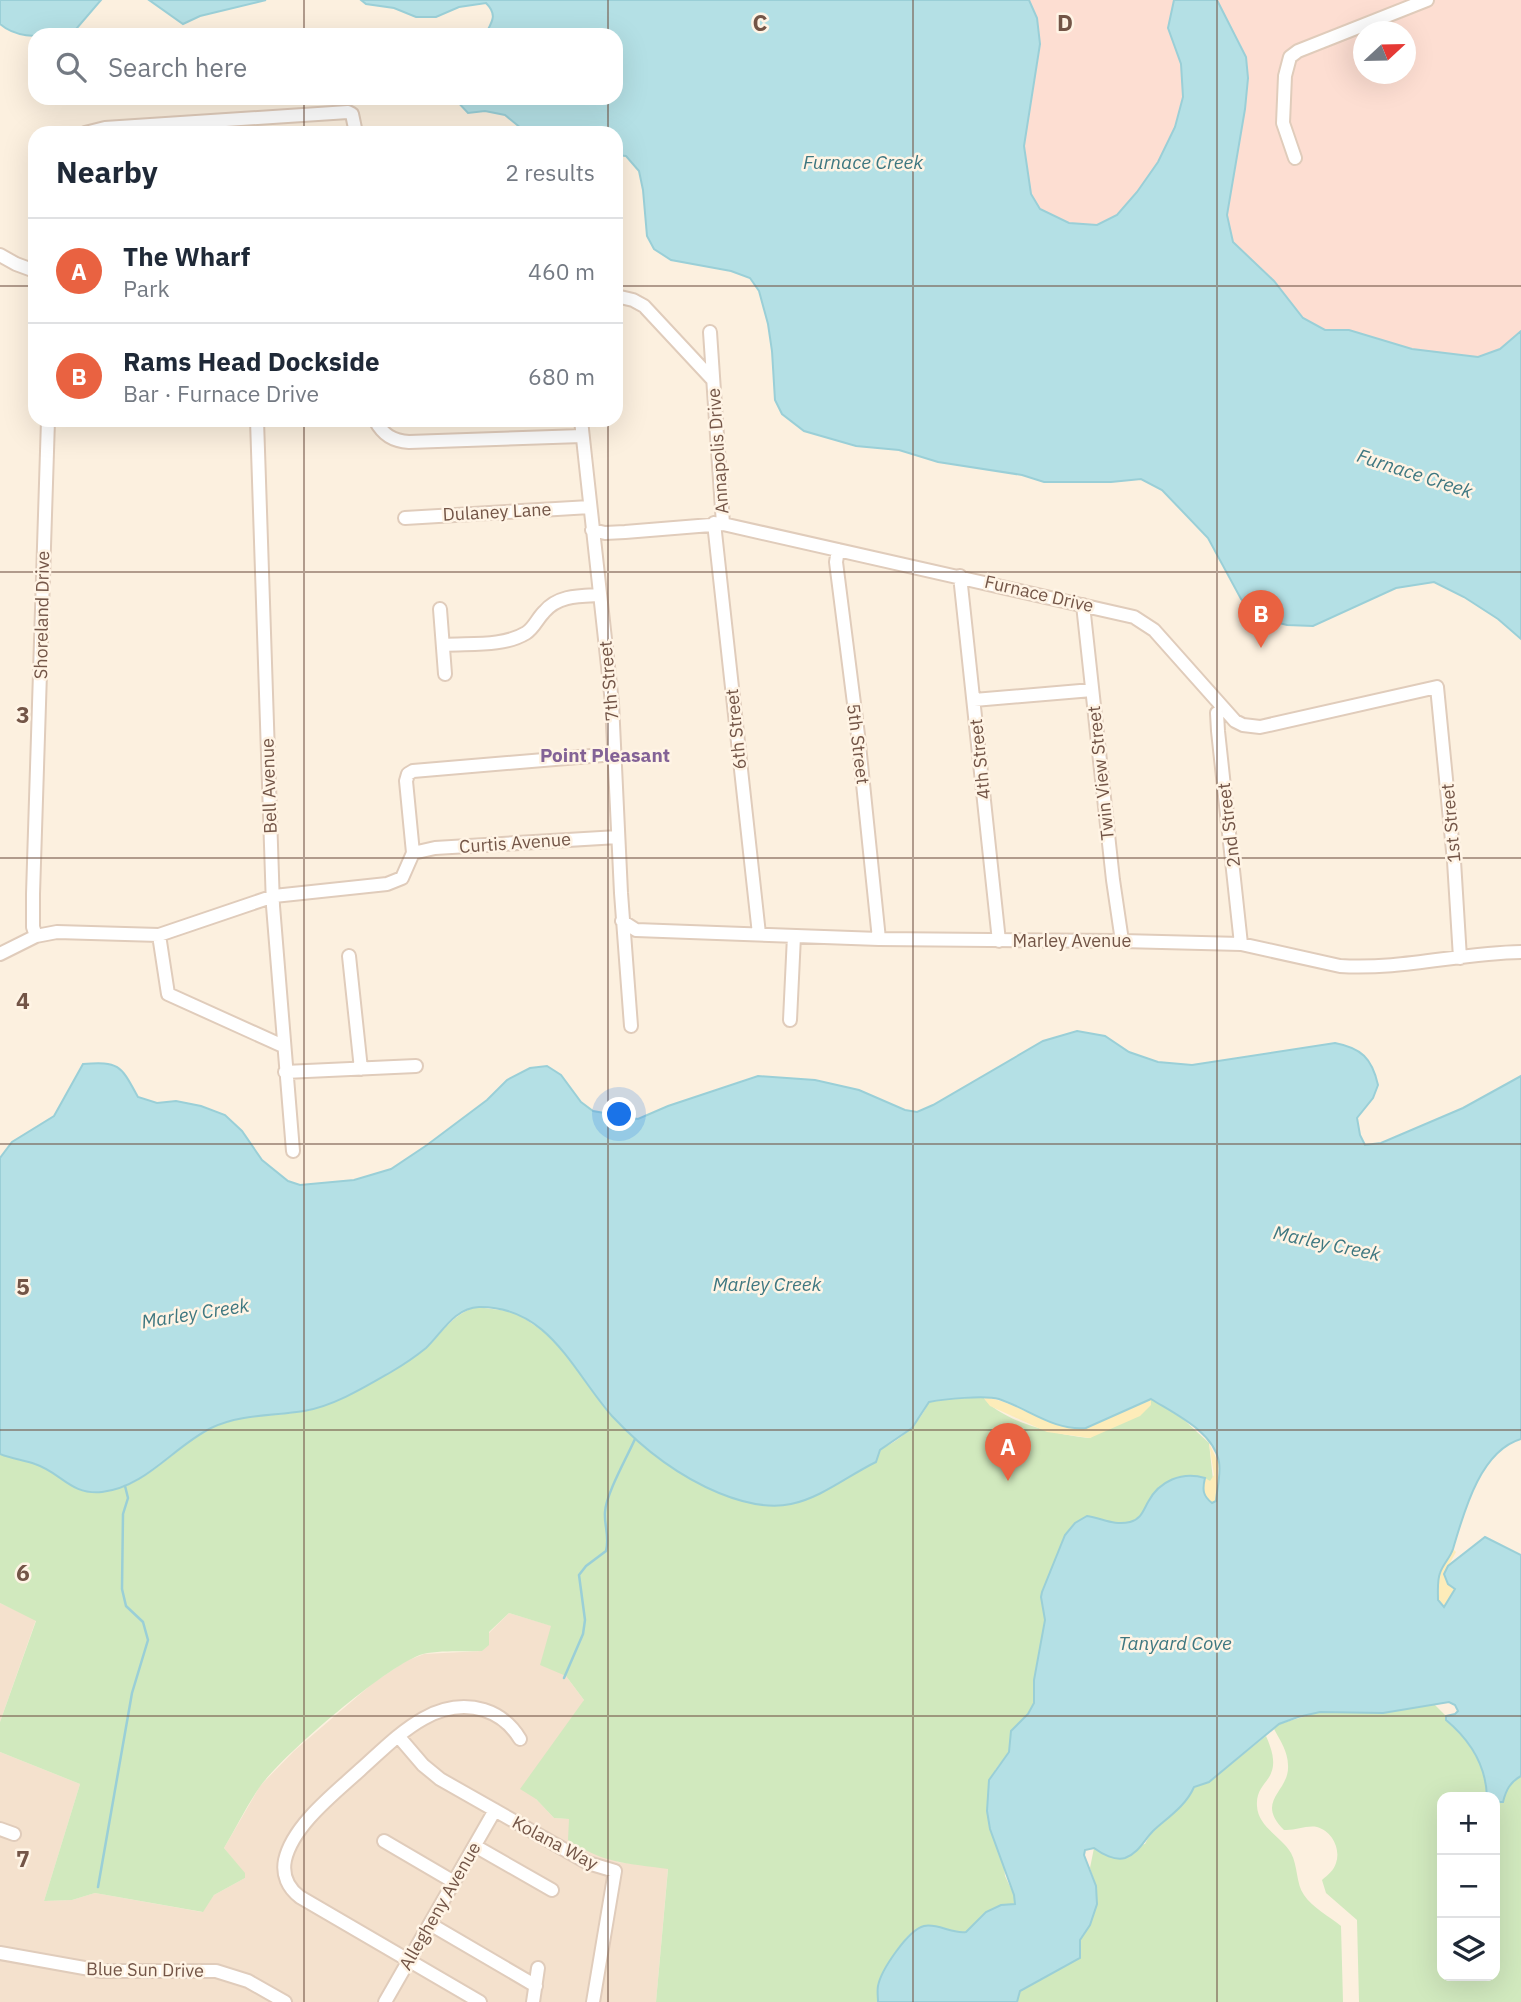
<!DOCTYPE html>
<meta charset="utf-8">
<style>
:root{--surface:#fff;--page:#f2f2f3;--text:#1f2937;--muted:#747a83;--line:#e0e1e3;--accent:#e96241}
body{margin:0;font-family:"IBM Plex Sans",sans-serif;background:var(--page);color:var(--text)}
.controls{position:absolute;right:21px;bottom:21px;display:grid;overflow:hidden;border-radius:14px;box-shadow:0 7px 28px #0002}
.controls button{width:63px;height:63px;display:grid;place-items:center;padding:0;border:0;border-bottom:2px solid var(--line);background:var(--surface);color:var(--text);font:35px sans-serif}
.compass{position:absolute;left:1353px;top:21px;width:63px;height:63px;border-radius:50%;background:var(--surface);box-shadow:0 7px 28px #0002;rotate:68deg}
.you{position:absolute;left:620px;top:1115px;width:24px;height:24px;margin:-18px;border:5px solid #fff;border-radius:50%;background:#1a73e8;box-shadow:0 0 0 10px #1a73e833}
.badge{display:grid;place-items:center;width:46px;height:46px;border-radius:50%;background:var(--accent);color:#fff;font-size:23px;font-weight:700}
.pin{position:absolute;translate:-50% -58px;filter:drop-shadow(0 2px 4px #0008)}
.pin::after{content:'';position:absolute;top:37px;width:24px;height:21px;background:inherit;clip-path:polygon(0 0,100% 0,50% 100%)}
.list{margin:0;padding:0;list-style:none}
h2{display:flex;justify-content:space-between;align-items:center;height:91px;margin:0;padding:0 28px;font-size:30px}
h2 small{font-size:23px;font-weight:400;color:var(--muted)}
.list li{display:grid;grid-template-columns:46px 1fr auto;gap:21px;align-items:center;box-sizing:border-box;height:105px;padding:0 28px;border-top:2px solid var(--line)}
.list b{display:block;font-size:26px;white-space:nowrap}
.list p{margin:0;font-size:23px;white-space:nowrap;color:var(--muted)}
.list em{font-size:23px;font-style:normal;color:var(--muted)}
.icon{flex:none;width:38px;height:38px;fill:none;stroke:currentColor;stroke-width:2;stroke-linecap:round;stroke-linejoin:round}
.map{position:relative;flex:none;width:1521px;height:2002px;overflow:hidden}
.search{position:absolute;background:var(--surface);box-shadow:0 7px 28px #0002;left:28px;top:28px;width:595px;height:77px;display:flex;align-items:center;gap:18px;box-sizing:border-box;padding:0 24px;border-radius:21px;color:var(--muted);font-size:26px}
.panel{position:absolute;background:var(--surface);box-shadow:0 7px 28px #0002;left:28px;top:126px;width:595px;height:301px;border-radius:21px}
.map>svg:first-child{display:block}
.residential{fill:#f4e1cd}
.commercial{fill:#fdded2;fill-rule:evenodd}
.green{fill:#d1e9be}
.sand{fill:#fdecb9}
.water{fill:#b4e0e5;stroke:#9acfd7;stroke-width:2}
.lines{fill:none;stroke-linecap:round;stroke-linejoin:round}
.stream{stroke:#9acfd7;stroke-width:2.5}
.minor-casing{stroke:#e0ccbb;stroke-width:16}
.minor{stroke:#fff;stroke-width:12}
.grid{fill:none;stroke:#735547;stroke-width:2;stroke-opacity:0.55}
.labels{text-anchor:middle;stroke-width:5;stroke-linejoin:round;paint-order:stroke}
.street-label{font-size:18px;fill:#735547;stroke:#fff4e5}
.water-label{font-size:19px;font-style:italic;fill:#3e7780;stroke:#fff4e5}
.neighbourhood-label{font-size:19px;font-weight:bold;fill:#836296;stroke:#fff4e5}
.grid-label{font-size:23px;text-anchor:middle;font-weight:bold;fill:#735547;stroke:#fff4e5;stroke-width:5;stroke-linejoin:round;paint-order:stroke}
</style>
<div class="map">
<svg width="1521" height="2002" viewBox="0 0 1521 2002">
<rect width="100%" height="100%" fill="#fcf0df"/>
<path class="residential" d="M0,1603L36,1620L0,1722Z
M509,1613L552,1626L566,1676L584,1700L536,1799L554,1818L569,1819L618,1862L668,1868L656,2002H0V1752L80,1784L44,1901L72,1900L95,1893L202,1912L214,1895L245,1878L244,1873L224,1848L260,1786L294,1751L373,1683L406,1661L424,1654L482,1651L489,1633Z"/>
<path class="commercial" d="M1029,0H1174L1168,28L1181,65L1183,97L1175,127L1158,162L1137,192L1117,215L1097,225L1069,223L1040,209L1031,194L1024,146L1029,109L1037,18Z
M1217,0H1521V331L1513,339L1500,349L1478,357L1412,349L1349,330H1325L1303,318L1274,281L1233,242L1227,215L1245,109L1248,78L1246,57ZM1364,32H1406V74H1364Z"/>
<path class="green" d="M476,1307L515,1312L547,1334L574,1363L612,1415L635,1439L674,1469L794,1504L808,1498L876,1462L879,1450C901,1440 919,1424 929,1402L950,1398L983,1397C1001,1422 1060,1436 1090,1438L1151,1399L1183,1419L1209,1443L1213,1480L1146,1508L1143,1514L1131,1522L1111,1523L1092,1517L1075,1523L1065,1535L1045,1615V1625L1034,1686V1703L1028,1714L1011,1731L1009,1752L995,1770L1005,1876L1014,1895L1015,1904L1008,1905L966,1932L949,1931L940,1927L912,1932L906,1938L881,1978L878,1987V2002H656L668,1869C626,1863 605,1864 568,1840L569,1819L554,1818L536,1799L520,1789L584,1700L566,1676L540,1665L551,1626L509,1613L489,1632V1645L482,1651C463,1652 441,1650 423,1654C388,1664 280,1757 259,1788C246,1807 236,1828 224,1848L245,1873V1878L214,1895L203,1912L95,1893L72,1900L44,1901L80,1784L0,1752V1722L36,1621L0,1603V1454C13,1459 28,1460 40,1466C66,1479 70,1491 103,1491C142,1491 178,1444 212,1428C242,1414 274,1417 306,1411C333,1405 368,1385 392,1371C404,1364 417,1356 427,1347C444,1331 453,1314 476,1307Z
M1433,1703L1446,1716V1720C1470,1740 1486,1766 1487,1797H1442V1976H1495V1802H1503C1506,1790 1510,1782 1521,1776V2002H1359L1357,1920L1326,1893L1322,1880C1328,1875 1334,1870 1336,1863C1341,1849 1332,1831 1317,1827C1306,1825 1295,1831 1284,1830C1254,1800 1290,1792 1288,1765C1288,1752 1280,1740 1274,1729L1279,1724L1320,1712L1383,1713Z
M1266,1736C1287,1783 1255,1777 1257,1806C1258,1827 1282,1837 1291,1853C1298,1866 1296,1884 1304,1895C1312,1907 1330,1917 1341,1926L1343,2002H1017L1020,1991L1080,1958V1940L1090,1925L1097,1904L1096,1886L1090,1868L1094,1848L1100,1852L1145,1844C1156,1821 1184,1811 1194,1787L1209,1782Z"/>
<path class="sand" d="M983,1397C1019,1401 1049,1432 1086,1428L1151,1399V1405L1140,1416L1090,1438L1047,1432L990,1406Z
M1209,1443L1219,1464L1216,1501L1214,1504C1202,1498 1202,1490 1205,1478L1210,1481L1214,1475Z
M1453,1549L1456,1552L1444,1574L1456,1589L1444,1607L1438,1600L1439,1574Z"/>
<path class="water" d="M0,0H101L71,35C47,35 19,41 0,24Z
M149,0H266L200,16L183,24Z
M361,0H1029L1037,18L1040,44L1024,146L1031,194L1040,209L1069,223L1097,225L1117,215L1137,192L1158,162L1175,127L1183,97L1181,64L1168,28L1174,0H1217L1246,57L1248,78L1245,109L1227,215L1233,242L1274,281L1303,318L1325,330H1349L1412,349L1478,357L1500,349L1521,331V639L1498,619L1464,597L1434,582L1396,588L1313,626L1287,625L1267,620L1255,614L1241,599L1208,538L1162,490L1141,479L1111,482H1044L1022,475L938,462L899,450L856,446L804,431L782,414L775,400L772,351L768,324L759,291L750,278L731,271L671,260L654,249L647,236L643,190L639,171L626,156L616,155V133H527L505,115L485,111L468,113L454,98H616V35H485C492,22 498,15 486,3L459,7L436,17H416L394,8L366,4Z
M1077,1031L1105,1036L1129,1052L1158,1062L1192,1065L1335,1043C1361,1048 1372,1058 1378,1085L1373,1098L1357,1118L1360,1135L1365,1145L1381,1143L1463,1108L1521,1076V1439C1480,1451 1464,1512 1453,1549C1450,1558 1443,1564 1440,1573C1437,1581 1438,1591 1438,1600L1444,1607L1455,1589L1448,1584L1444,1574L1448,1566L1485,1537L1521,1555V1776C1510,1782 1506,1790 1503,1802H1495V1797H1487C1486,1765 1470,1740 1446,1720V1716L1455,1714L1458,1711L1455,1705L1449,1702L1383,1713L1320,1712L1298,1717L1279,1724L1209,1782L1194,1787C1186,1806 1167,1818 1153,1831C1144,1840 1139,1853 1125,1858C1115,1861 1102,1854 1094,1848L1085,1850L1084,1855L1096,1886L1097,1904L1090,1925L1080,1940V1958L1020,1991L1017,2002H878C878,1997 877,1991 878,1986C881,1970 908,1930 924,1926C938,1923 951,1934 966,1932L986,1912L1001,1905L1015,1904L1014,1895L990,1829L987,1811L989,1780L1009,1752L1011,1731L1028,1714L1034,1703V1680L1045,1620L1041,1597L1042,1592L1065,1535L1075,1523L1087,1516C1102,1518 1114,1526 1130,1522C1141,1519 1143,1511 1148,1502C1159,1481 1182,1471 1205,1478C1202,1490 1203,1496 1212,1503L1216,1501C1217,1489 1221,1475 1219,1462C1214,1432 1175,1414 1151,1399L1086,1428C1054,1431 1029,1409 999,1399C985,1395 944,1399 929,1402L912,1428L880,1450L876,1462C849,1475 821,1498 791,1504C767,1509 741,1502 719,1493C678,1476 642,1448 612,1416C573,1372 549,1306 479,1307C454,1308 442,1333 426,1348C415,1357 403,1365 391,1372C365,1387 334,1406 304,1411C273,1416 240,1414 211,1428C173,1447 146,1487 102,1492C70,1495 62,1473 35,1464C24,1460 12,1459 0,1454V1158L12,1142L54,1116L83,1064C120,1061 121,1066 138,1097L157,1103L176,1101L201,1106L225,1115L242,1131L262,1160L288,1181L300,1185L354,1180L391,1169L427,1145L487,1100L507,1080L530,1068L547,1066L561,1075L581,1102L593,1111L638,1119L668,1106L758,1076L815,1080L859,1090L905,1110L917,1112L933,1105L1043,1041Z"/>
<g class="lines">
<path class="stream" d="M564,1678L583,1634L585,1620L579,1575L586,1566L606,1551C610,1537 604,1526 605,1512C606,1494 627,1457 635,1439
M98,1887L132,1693L148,1640L143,1622L126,1606L122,1589L123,1514L128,1498L125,1486"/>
<g class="minor-casing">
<path id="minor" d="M85,133L105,128L348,112L352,114L356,133
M1295,158L1283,123L1285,76L1290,57L1298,51L1427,0
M0,255L16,264L35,271
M616,296L633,300L644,306L712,379
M710,332L723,524
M257,420L273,906L293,1151
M375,420C383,435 393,441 409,442L582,436
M581,420L612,703L621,893L631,1026
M405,518L590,507
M714,523L759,934
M592,530L605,533L625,532L723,524L1134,617L1154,630L1235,721L1243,725L1260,727L1437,687L1454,861L1460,958
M838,550L836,562L858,735L879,939
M960,576L999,941
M1083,605L1113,880L1122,941
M440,609L445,674
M444,645C469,643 503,647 526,633C534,628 537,619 544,612C558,595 580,596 600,595
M974,700L1092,690
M1223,710L1217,713L1218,731L1241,944
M413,853L406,781L408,774L413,771L615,754
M413,853L435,848L618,837
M622,921L636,930L879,939L1122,941L1241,944L1340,966C1401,970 1460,953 1521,952
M159,935L168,994L283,1046
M36,936L33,927V894L48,420
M0,954L36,936L57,932L159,935L274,896L387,884L402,878L413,853
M349,956L361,1069
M790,1020L794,936
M285,1072L416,1066
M399,1737L423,1765L440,1779L588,1863L615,1871L593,2002
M0,1829L14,1834
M384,1841L454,1882
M475,1846L552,1890
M430,1924L536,1986
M0,1953L101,1971H216L248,1981L285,2002
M385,2002L495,1810
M480,2002L300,1897C288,1888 282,1875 285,1860C293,1825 335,1793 360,1770C394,1740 433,1695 484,1710C500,1715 511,1724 520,1739
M533,2002L538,1968"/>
</g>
<use href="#minor" class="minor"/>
</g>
<path class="grid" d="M304,0V35M608,0V35M913,0V2002M1217,0V2002M304,98V133M608,98V133M0,286H35M616,286H1521M304,420V2002M608,420V2002M0,572H1521M0,858H1521M0,1144H1521M0,1430H1521M0,1716H1521"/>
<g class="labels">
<g class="street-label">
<text transform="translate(718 451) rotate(-94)" y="6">Annapolis Drive</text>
<text transform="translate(497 512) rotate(-3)" y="6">Dulaney Lane</text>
<text transform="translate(1039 594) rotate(13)" y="6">Furnace Drive</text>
<text transform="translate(42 615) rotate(-89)" y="6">Shoreland Drive</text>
<text transform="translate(609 681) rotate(-95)" y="6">7th Street</text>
<text transform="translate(736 729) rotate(-96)" y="6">6th Street</text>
<text transform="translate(858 744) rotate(83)" y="6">5th Street</text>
<text transform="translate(980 759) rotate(-96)" y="6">4th Street</text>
<text transform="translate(1101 773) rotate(-96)" y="6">Twin View Street</text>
<text transform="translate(269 786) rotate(-92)" y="6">Bell Avenue</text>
<text transform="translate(1451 823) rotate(-95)" y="6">1st Street</text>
<text transform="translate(1229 825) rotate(-97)" y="6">2nd Street</text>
<text transform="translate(515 843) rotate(-4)" y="6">Curtis Avenue</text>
<text x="1072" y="947">Marley Avenue</text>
<text transform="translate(555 1843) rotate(28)" y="6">Kolana Way</text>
<text transform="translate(440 1906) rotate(-60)" y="6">Allegheny Avenue</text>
<text transform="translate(145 1970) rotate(1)" y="6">Blue Sun Drive</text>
</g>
<g class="water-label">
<text x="863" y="169">Furnace Creek</text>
<text transform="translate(1415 473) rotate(18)" y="7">Furnace Creek</text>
<text transform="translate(1327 1243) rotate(12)" y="7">Marley Creek</text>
<text x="767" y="1291">Marley Creek</text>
<text transform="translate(195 1313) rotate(-9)" y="7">Marley Creek</text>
<text x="1175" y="1650">Tanyard Cove</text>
</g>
<g class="neighbourhood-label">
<text x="605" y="762">Point Pleasant</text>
</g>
</g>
<g class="grid-label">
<text x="760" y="31">C</text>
<text x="1065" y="31">D</text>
<text x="23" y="723">3</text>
<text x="23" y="1009">4</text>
<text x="23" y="1295">5</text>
<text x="23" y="1581">6</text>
<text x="23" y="1867">7</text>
</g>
</svg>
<div class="controls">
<button>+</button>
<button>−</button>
<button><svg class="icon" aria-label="layers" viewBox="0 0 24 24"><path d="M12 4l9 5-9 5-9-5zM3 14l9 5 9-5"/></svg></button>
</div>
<svg class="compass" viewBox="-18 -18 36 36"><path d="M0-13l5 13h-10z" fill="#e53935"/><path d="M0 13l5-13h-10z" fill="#747a83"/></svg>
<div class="you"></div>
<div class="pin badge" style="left:1008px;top:1481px">A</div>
<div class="pin badge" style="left:1261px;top:648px">B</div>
<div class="search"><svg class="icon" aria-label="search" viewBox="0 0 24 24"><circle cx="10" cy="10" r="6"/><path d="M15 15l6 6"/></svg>Search here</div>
<section class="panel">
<h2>Nearby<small>2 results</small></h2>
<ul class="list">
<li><span class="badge">A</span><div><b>The Wharf</b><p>Park</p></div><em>460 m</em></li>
<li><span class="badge">B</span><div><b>Rams Head Dockside</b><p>Bar · Furnace Drive</p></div><em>680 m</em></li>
</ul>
</section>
</div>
